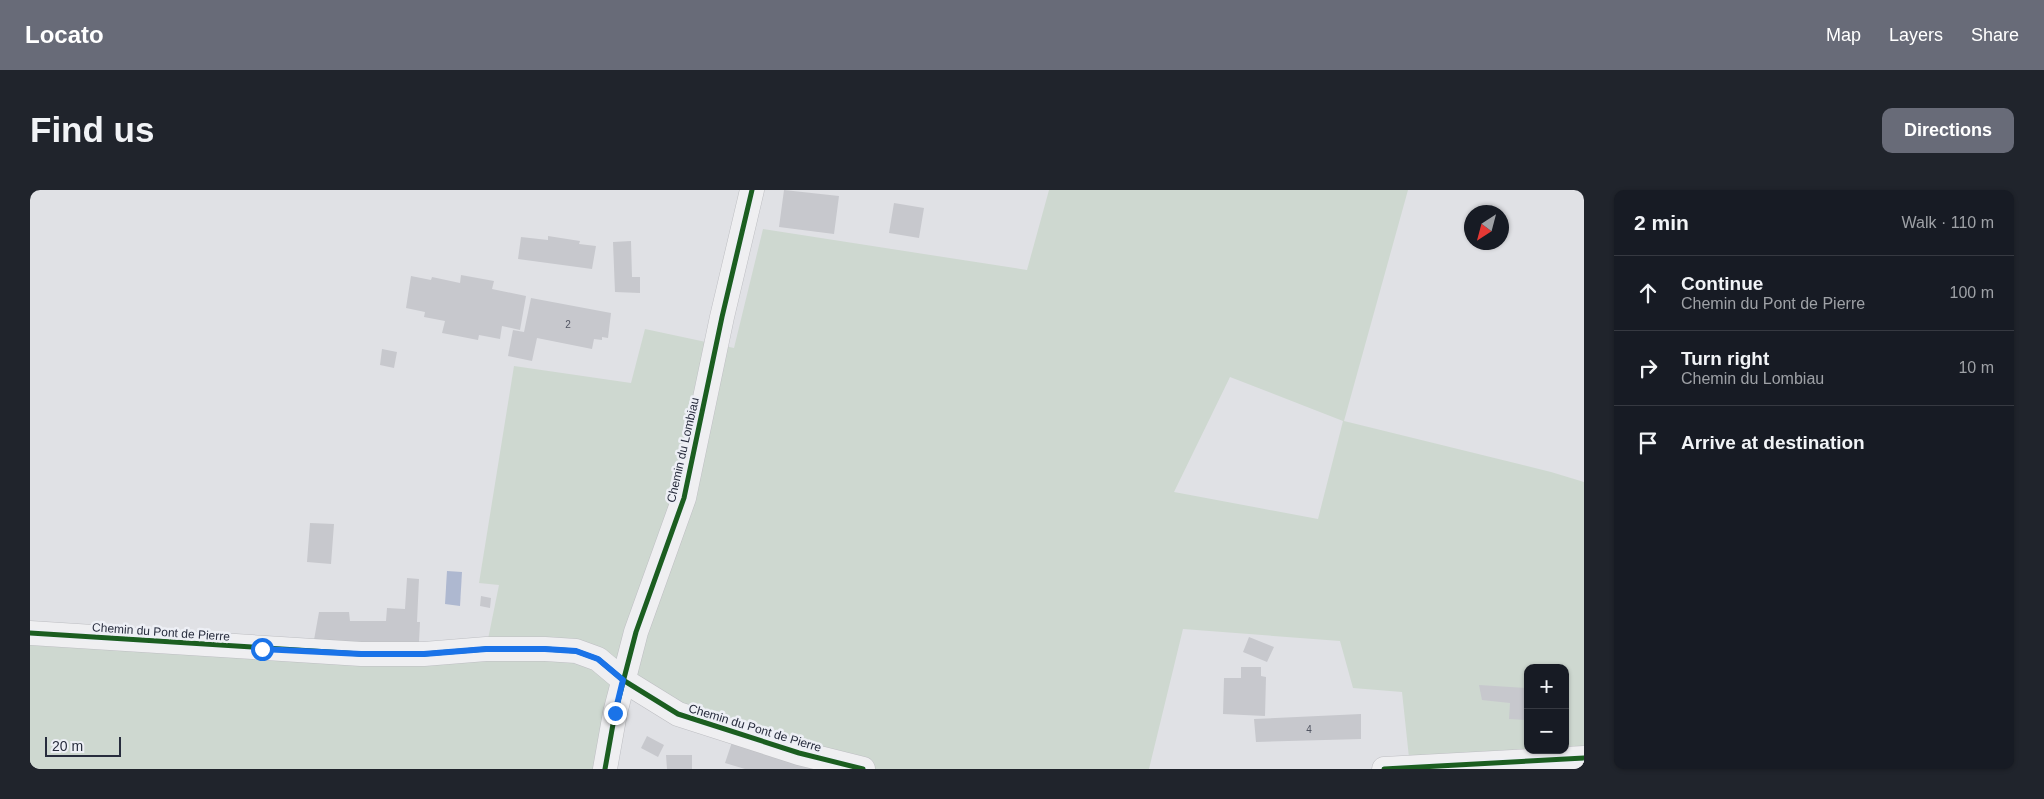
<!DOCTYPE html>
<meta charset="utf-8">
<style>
:root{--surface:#171b24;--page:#20242c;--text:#f1f3f6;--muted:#9ea1a6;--line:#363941;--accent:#686b78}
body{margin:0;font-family:Arial,sans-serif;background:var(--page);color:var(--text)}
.controls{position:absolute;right:15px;bottom:15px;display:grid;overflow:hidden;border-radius:10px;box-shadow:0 1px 4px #0004}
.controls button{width:45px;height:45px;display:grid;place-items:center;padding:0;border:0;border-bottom:1px solid var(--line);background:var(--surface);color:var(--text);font:25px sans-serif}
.compass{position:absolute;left:1434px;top:15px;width:45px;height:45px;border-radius:50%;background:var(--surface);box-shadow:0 1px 4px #0004;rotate:216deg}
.scale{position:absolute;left:15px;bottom:12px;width:76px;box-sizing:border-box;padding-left:5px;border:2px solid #272c3d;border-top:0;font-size:14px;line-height:18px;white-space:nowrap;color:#272c3d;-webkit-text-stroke:4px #edeff5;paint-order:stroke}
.stop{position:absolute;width:15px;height:15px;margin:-11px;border:4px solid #1a73e8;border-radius:50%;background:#fff}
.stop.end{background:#1a73e8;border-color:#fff;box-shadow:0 1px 5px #0008}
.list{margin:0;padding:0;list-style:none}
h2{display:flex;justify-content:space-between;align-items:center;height:65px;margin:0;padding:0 20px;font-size:21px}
h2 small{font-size:16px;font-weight:400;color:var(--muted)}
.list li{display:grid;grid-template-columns:32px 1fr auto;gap:15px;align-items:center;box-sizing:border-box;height:75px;padding:0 20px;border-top:1px solid var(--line)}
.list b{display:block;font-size:19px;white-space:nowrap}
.list p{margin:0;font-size:16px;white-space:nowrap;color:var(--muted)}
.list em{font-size:16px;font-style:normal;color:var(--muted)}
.icon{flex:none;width:28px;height:28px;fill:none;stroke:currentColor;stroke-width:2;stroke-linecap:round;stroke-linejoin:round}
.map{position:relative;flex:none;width:1554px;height:579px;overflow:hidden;border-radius:10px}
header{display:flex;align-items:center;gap:30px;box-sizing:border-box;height:70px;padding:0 25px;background:var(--accent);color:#fff}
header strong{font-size:24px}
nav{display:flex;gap:28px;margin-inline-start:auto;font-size:18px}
.intro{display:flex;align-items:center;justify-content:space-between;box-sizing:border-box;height:120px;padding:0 30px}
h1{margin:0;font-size:35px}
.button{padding:12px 22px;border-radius:10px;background:var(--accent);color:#fff;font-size:18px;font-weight:700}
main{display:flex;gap:30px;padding:0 30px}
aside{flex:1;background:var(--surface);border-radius:10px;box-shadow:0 1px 4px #0004}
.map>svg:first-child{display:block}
.green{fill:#ced8d0;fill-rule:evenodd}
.water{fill:#aeb8d0}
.building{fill:#c7c8cd}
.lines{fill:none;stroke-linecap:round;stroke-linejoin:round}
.minor-casing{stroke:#bdbec2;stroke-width:25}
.minor{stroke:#efeff1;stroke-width:24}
.cycleway-casing{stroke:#edeff5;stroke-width:8}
.cycleway{stroke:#1b5e20;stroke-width:5}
.route{stroke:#1a73e8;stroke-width:6}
.labels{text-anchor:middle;stroke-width:5;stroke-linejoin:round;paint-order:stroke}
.number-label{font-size:10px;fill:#515562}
.street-label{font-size:12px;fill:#272c3d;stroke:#edeff5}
</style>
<header>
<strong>Locato</strong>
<nav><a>Map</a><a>Layers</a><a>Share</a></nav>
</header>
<div class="intro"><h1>Find us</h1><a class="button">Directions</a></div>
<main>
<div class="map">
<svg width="1554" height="579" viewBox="0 0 1554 579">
<rect width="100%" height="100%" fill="#e0e1e5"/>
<path class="green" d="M1019,0H1378L1314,231L1521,282L1554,292V575L1380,577L1372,502L1323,498L1310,451L1153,439L1119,579H839L648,524L593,490L575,579H0V443L456,459L469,395L449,393L484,176L601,193L615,139L704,158L733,39L997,80ZM1200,187L1313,231L1288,329L1144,302ZM1498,478H1535V560H1498Z"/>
<path class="water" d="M417,381L432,382L430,416L415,414Z"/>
<path class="building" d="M754,0L809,6L804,44L749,37Z
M864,13L894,18L889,48L859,43Z
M518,46L550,51L549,54L566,56L562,79L488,69L491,47L518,50Z
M601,51L602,87H610V103L585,102L583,52Z
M431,85L464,91L462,99L496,106L490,140L472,136L470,149L449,145L448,150L412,143L415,131L394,127L395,122L376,118L381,86L401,90L402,87L430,93Z
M501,108L581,123L578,148L572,147V150L564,149L562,159L507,148L502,171L478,166L483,140L494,142Z
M352,159L367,162L364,178L350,175Z
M280,333L304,334L301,374L277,372Z
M377,388L389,389L387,432H390L389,452L356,453L284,450L289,422H319L320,431H356L357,418L375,419Z
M451,406L461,408L460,418L450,416Z
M1219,447L1244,457L1237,472L1213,462Z
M1211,477H1231V486L1236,487L1235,526L1193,524L1194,488H1211Z
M1449,495L1498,498V530L1479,529L1480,513L1452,510Z
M1331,524V549L1226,552L1224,529Z
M617,546L634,555L628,567L611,558Z
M702,552L797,579H715L695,573Z
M636,565H662V579H637Z"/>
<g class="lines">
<g class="minor-casing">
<path id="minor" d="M0,443L331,464H394L456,459H515L546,461L568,469L593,490L648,524L769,563L833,579
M575,579L585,523L606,442L654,308L692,127L722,0
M1354,579L1554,568"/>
</g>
<use href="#minor" class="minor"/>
<g class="cycleway-casing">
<path id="cycleway" d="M0,443L331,464H394L456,459H515L546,461L568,469L593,490L648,524L769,563L833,579
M575,579L585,523L606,442L654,308L692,127L722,0
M1354,579L1554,568"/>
</g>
<use href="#cycleway" class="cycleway"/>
</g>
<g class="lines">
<path class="route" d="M232,459L331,464H394L456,459H515L546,461L568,469L593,490L585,523"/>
</g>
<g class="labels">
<g class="number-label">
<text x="538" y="138">2</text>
<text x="1279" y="543">4</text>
</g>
<g class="street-label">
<text transform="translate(653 260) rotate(-77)" y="4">Chemin du Lombiau</text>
<text transform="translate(131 442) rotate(4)" y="4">Chemin du Pont de Pierre</text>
<text transform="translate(725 538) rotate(17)" y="4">Chemin du Pont de Pierre</text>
</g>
</g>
</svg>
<div class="controls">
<button>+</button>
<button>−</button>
</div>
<svg class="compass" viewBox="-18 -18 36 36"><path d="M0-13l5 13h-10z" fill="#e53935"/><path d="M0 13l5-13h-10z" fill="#9ea1a6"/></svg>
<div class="scale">20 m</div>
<div class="stop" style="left:232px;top:459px"></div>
<div class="stop end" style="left:585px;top:523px"></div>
</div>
<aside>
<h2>2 min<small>Walk · 110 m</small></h2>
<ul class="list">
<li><svg class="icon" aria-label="ahead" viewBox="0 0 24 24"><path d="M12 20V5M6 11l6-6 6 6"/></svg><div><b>Continue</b><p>Chemin du Pont de Pierre</p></div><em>100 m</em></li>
<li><svg class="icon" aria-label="right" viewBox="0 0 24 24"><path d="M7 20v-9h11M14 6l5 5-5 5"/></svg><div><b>Turn right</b><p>Chemin du Lombiau</p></div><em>10 m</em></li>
<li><svg class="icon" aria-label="arrive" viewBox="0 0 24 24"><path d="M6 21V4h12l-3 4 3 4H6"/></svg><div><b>Arrive at destination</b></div></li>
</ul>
</aside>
</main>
